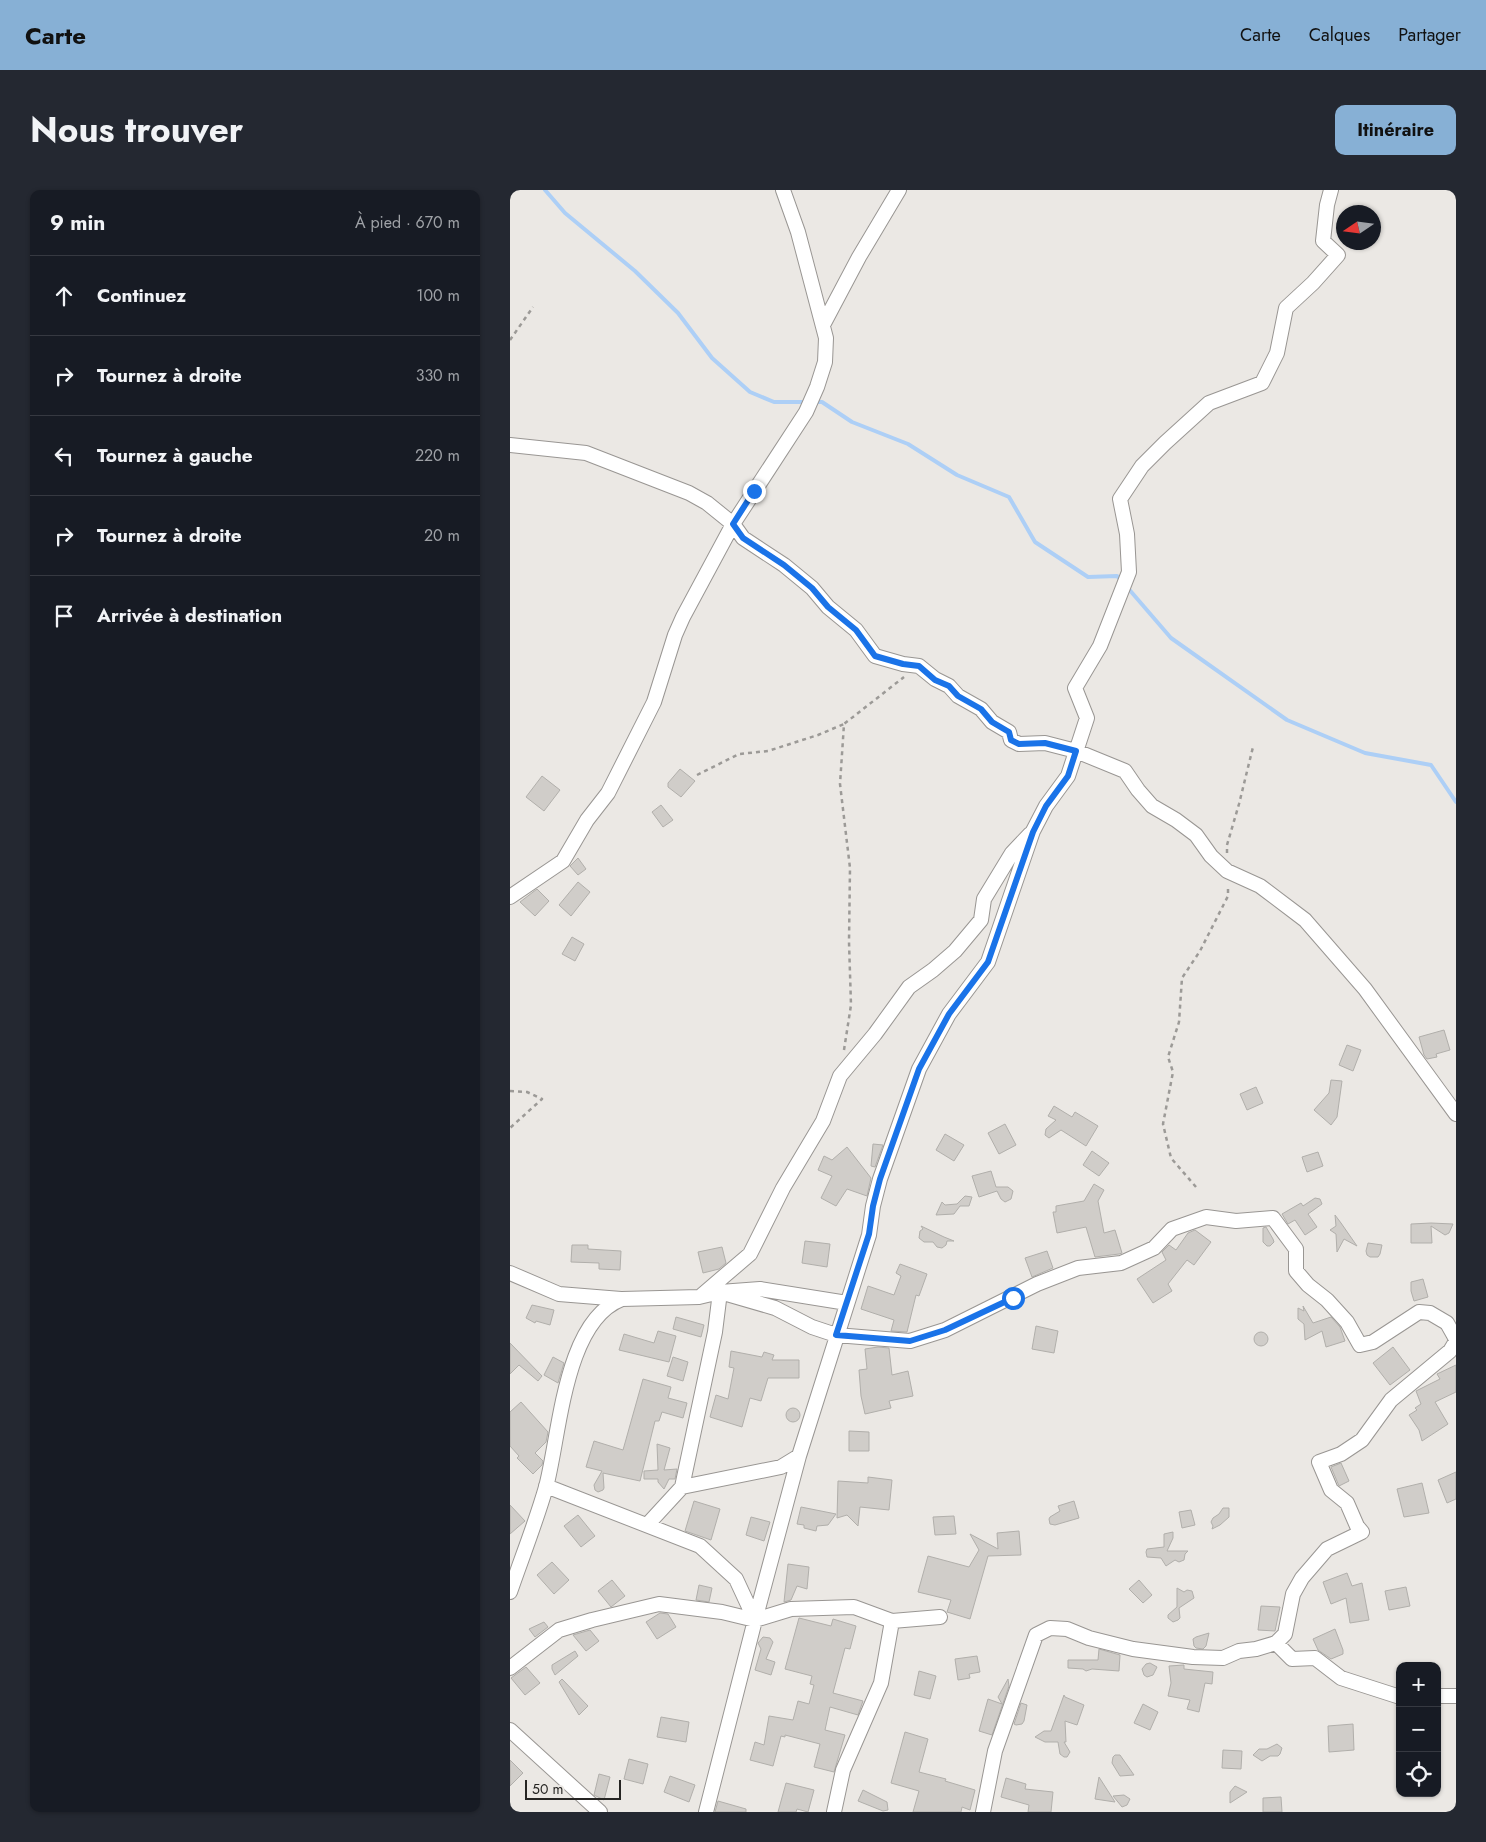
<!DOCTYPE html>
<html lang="fr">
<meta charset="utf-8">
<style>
:root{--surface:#171b24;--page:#242831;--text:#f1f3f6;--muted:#9ea1a6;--line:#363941;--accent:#87b0d5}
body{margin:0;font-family:Jost,sans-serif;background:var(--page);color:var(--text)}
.controls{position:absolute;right:15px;bottom:15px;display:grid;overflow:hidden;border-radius:10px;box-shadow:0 1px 4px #0004}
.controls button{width:45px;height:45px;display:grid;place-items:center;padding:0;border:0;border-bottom:1px solid var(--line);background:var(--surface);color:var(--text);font:25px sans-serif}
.compass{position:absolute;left:826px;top:15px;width:45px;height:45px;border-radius:50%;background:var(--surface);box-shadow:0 1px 4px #0004;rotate:257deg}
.scale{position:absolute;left:15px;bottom:12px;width:96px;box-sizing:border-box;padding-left:5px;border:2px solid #262523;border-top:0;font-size:14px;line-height:18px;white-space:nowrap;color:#262523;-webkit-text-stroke:4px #ebe8e4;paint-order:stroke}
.stop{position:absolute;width:15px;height:15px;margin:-11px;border:4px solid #1a73e8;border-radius:50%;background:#fff}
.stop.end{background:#1a73e8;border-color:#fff;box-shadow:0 1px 5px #0008}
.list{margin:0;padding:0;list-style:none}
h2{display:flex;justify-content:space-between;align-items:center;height:65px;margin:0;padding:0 20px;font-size:21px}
h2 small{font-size:16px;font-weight:400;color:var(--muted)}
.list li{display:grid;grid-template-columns:32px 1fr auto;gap:15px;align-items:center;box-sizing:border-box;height:80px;padding:0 20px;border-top:1px solid var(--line)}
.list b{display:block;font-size:19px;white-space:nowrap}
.list em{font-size:16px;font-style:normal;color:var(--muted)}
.icon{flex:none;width:28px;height:28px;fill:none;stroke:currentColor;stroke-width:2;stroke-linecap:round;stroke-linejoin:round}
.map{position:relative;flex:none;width:946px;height:1622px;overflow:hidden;border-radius:10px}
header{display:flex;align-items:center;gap:30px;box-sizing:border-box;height:70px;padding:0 25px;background:var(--accent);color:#111}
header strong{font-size:24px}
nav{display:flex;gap:28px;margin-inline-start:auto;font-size:18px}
.intro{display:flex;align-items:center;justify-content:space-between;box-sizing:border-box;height:120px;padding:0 30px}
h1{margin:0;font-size:35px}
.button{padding:12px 22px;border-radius:10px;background:var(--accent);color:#111;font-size:18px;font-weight:700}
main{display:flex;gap:30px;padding:0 30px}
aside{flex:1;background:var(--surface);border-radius:10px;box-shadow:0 1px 4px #0004}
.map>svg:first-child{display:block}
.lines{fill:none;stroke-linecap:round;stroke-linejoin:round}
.stream{stroke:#adcff6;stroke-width:4}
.building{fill:#d0cdc9;stroke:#b1afab}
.minor-casing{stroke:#999693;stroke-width:16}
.path{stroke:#9c9a97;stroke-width:2.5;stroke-dasharray:4 4;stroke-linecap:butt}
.minor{stroke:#fff;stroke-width:14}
.route{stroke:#1a73e8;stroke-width:6}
</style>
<header>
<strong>Carte</strong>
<nav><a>Carte</a><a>Calques</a><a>Partager</a></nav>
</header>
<div class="intro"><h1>Nous trouver</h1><a class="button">Itinéraire</a></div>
<main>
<aside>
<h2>9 min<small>À pied · 670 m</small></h2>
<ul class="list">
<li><svg class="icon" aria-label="ahead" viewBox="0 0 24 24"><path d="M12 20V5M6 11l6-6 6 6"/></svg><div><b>Continuez</b></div><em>100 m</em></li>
<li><svg class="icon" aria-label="right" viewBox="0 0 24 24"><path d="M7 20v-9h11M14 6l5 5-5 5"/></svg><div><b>Tournez à droite</b></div><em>330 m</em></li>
<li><svg class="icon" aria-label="left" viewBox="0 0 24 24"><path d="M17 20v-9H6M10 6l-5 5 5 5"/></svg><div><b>Tournez à gauche</b></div><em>220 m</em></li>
<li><svg class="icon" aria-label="right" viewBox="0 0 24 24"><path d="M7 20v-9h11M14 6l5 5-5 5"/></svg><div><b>Tournez à droite</b></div><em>20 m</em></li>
<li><svg class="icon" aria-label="arrive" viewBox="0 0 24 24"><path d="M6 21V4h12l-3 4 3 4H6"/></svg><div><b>Arrivée à destination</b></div></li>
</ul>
</aside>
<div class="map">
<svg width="946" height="1622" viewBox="0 0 946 1622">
<rect width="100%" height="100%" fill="#ebe8e4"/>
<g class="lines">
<path class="stream" d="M35,0L55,23L125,81L168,123L202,168L240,202L264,212H298
M305,212H312L342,232L398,254L447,285L499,307L525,352L578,387L607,386L613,392
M617,397L661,448L777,530L855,563L921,575L946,612"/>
</g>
<path class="building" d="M170,579L185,591L171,607L158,597V593Z
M32,586L50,600L34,621L16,607Z
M151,615L163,630L153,637L142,622Z
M68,668L76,679L68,685L60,676Z
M68,692L80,702L61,726L49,715Z
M27,699L39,711L25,726L10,712Z
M62,747L74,754L65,771L52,764Z
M934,840L940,860L926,864L927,867L917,869L914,865L909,847Z
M837,855L851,860L843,881L829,875Z
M821,890L832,891L827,927L821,935L804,920L819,903Z
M746,897L753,913L737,920L730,904Z
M544,916L562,927L565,922L588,936L576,956L551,940L539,948L535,945L536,939L546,930L538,926Z
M495,934L506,955L489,964L478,943Z
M435,944L454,955L444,971L426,960Z
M363,954L373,955L365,977L361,976Z
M337,957L361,988L357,1006L337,999L326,1016L311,1008L322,986L308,980L314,966L322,970Z
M582,961L599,973L589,986L573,975Z
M808,962L813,976L797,982L792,967Z
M481,981L486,997H498L503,1001L501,1009L495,1012L491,1009L487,1001L469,1007L462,986Z
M584,994L594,1000L588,1011L594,1043L605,1040L612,1063L609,1064L585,1067L576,1037L547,1043L543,1022H546V1016L574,1011Z
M455,1006L462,1007L459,1016H450L444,1024L426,1025L432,1012L435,1015L447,1014Z
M805,1008L810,1009L812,1014L798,1024L807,1037L795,1045L785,1030L778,1034L772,1024L791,1013L793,1016Z
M825,1025L831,1033L847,1056L834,1049L827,1062L826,1044L820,1040L826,1036Z
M921,1033L943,1034L939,1043L935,1045L921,1036L922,1053H901V1034Z
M411,1036L434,1047L444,1051H437L436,1055L432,1058L427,1057L423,1052H414L409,1048L410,1041L413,1039Z
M756,1037L763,1049L764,1052L760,1056H757L753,1052V1038Z
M685,1040L701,1052L684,1075L677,1070L658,1094L662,1101L643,1113L627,1089L656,1070L652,1062L659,1055L666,1060L678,1043Z
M295,1051L320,1054L317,1077L292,1073Z
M858,1053L872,1055L870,1064L868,1067H860L857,1065L856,1061Z
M62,1055H78V1059L111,1061L110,1080L89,1079V1073L61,1072Z
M212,1057L216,1073L209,1079L193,1083L188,1062Z
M537,1061L543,1078L522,1087L515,1068Z
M390,1074L417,1084L409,1106L406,1105L397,1142L381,1141L384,1130L351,1119L358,1096L384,1105L391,1086L386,1083Z
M913,1089L918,1107L904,1111L901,1101V1092Z
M22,1115L44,1120L40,1135L26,1131L25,1133L16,1128Z
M793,1116L803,1133L821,1127L830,1137L835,1151L816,1157L812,1141L795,1150L794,1134L788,1129V1118L794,1121Z
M166,1127L194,1135L191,1147L163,1139Z
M526,1136L548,1141L544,1163L522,1159Z
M148,1141L166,1146L159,1172L109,1160L114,1144L144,1153Z
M744 1149a7 7 0 1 1 14 0a7 7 0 1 1-14 0Z
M0,1153L32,1186L28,1191L9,1175L0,1184Z
M368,1157L379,1158L382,1185L398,1181L403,1206L379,1211L381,1218L355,1224L351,1206L349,1180L357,1179L355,1159Z
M883,1157L900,1180L880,1195L863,1173Z
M221,1161L252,1167L254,1162L264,1165L262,1170H289V1188H258L251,1211L240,1208L232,1237L200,1227L206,1205L218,1209L224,1178L219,1177Z
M43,1167L54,1173L48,1193L34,1185Z
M163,1167L178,1172L173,1191L157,1186Z
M946,1175V1202L925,1212L938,1234L912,1251L909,1240L899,1225L907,1220L905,1218L911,1214L906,1201L930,1189L927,1184Z
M133,1189L161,1197L158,1208L177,1213L173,1228L152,1222L149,1231H145L130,1291L93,1283L94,1298L93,1300L88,1302L85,1300L84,1295L92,1281L76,1277L84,1251L113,1260Z
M11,1212L38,1242L36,1252L25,1263L33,1271L32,1275L23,1284L7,1268L9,1266L0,1256V1222Z
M276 1225a7 7 0 1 1 14 0a7 7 0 1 1-14 0Z
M339,1241L359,1242V1261H339Z
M147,1254L160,1258L154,1280L167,1279L165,1289H159L154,1299L148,1292V1289H134V1281L148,1280Z
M831,1273L839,1291L829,1296L821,1277Z
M946,1282V1309L937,1313L928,1290Z
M358,1287L382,1290L379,1320L350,1317L348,1336L337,1325L327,1328L328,1291L358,1293Z
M912,1293L919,1323L894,1327L887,1299Z
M184,1311L210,1319L201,1350L175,1341Z
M564,1311L569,1328L545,1335L540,1334L539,1329L540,1327L550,1321L548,1316Z
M0,1315L15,1331L0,1344Z
M291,1317L326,1324L318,1335L307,1336L306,1341L294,1338V1335L287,1334Z
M713,1318H719V1327L710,1335L702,1339L703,1336L701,1332L703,1328L709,1324Z
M681,1320L685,1335L672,1338L669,1322Z
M68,1325L85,1346L71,1357L54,1336Z
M444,1326L446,1344L425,1345L423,1327Z
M241,1327L260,1332L254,1351L236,1345Z
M509,1341L511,1365L478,1366L460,1429L437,1422L441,1410L408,1402L418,1366L459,1377L469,1360L460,1344L488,1359L487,1343Z
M663,1342V1348L657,1361H678L675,1364L674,1370L669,1372L665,1370L656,1376L651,1368L637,1367L636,1362L637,1359L654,1357V1344Z
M42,1372L59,1390L44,1404L27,1385Z
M278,1374L299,1377L297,1399L287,1396L281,1410L274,1412Z
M837,1383L842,1396L852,1393L859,1430L840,1433L836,1408L821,1414L813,1392Z
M102,1390L115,1406L101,1417L88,1401Z
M629,1390L642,1405L633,1413L619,1399Z
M189,1395L202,1398L199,1412L186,1410Z
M896,1397L900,1416L879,1420L875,1401Z
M667,1398L674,1402L677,1400L682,1401L684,1408L669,1418L670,1428L668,1430L663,1432L658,1428V1425L667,1417Z
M751,1416L770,1417L765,1441L748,1440Z
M150,1423L158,1424L166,1437L147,1449L136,1432Z
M289,1428L321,1436L323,1429L346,1436L340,1459L335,1458L323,1503L353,1511L348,1525L320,1517L315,1540L335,1545L324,1582L304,1577L310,1554L275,1545V1547L271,1546L263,1576L240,1570L245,1552L254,1555L259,1526L283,1530L288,1511L299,1514L304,1495L300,1494L302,1486L275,1479Z
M34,1432L38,1437L25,1447L19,1439Z
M825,1439L833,1460V1464L821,1469L808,1460L803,1449Z
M80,1440L89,1451L76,1461L63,1445Z
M699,1443L696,1456L693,1459L686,1458L684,1456L683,1449L686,1447Z
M253,1447L260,1448L263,1452L256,1469L265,1472L261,1485L245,1480L251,1459L248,1453Z
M589,1459L610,1465L609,1481L582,1479L576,1481L573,1479L558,1478V1470H588Z
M65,1461L68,1466L45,1485L42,1479V1475Z
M467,1466L470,1482L459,1484L460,1488L448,1490L445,1469Z
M640,1473L647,1477L643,1485L637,1487L634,1485L632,1479L636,1474Z
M674,1475V1479L703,1482L702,1494L695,1493L689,1522L677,1519L680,1510L658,1506L661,1493L659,1476Z
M16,1477L30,1493L15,1505L1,1488Z
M409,1481L426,1486L420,1509L404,1505Z
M52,1489L78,1516L69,1525L49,1492Z
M498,1489L499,1496L482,1545L469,1541L478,1509L492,1514L488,1507Z
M554,1505L555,1507L574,1515L567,1535L555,1531L556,1552H554L560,1562L557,1567H554L550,1564L548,1552H535L525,1547L534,1541H541Z
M511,1513L517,1515L514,1531L512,1534L506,1535L504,1534Z
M633,1514L648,1522L640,1540L624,1533Z
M151,1527L179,1532L176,1552L147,1547Z
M843,1534L844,1560L819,1562L818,1536Z
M395,1542L418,1549L409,1582L436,1589L435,1591L465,1600L460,1620L452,1617L451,1622H403L409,1601L381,1593Z
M767,1554L772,1558L770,1564L768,1566H760L752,1571L743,1565L749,1559H757Z
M713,1560L732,1561L731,1579L712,1578Z
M605,1565H610L624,1585L610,1586L602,1573L603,1567Z
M119,1569L138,1574L133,1594L114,1589Z
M0,1570L13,1583L0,1596Z
M89,1584L100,1587L94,1610L84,1605Z
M160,1586L185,1595L179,1612L154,1602Z
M589,1587L605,1612L585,1609Z
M496,1588L516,1594L515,1599L543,1602L541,1622H518L519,1615L491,1607Z
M276,1593L304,1600L298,1622L287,1619L286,1622H268Z
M725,1596L737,1602L720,1613V1602Z
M353,1600L377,1612L378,1620L373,1621L348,1611Z
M614,1605L620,1609L617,1615L612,1617L603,1606Z
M771,1607L772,1622H753V1608Z
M208,1611L236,1619V1622H205Z"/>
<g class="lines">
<g class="minor-casing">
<path id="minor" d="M313,135L349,67L389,0
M0,255L76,263L179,303L197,313L223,334L233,348L274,375L302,398L318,417L346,440L365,466L393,474L409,476L425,489L439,496L448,506L471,519L482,532L499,542L501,550L509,554L535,553L566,561L615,581L628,600L642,616L666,630L686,645L701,666L717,681L750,696L795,730L855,799L946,924
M0,707L53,671L77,630L98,603L144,512L165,445L173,427L223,334L296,222L307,197L315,172L316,148L288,42L273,0
M0,1083L49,1104L111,1109
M192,1105L240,1064L273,998L313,931L330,886L365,844L399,797L423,780L445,761L471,730L474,709L502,663L520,644
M36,1296L190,1356L226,1389L245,1430
M172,1297L271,1277L289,1266
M138,1334L172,1297L205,1142L210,1102L250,1099L337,1113
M0,1402C12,1367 26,1332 36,1297C50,1245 54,1131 112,1109L189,1107L210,1102L265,1118L302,1137L326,1145L400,1151L435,1140L527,1094L568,1078L611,1073L644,1058L662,1039L696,1027L726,1031L763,1028L786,1059V1081L798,1095L817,1110L837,1132L850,1155L863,1152L909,1122L920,1123L937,1133L946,1149
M766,1453L782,1469L805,1468L831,1488L890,1507
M0,1478L49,1440L82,1430L149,1414L212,1422L245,1430L281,1419L344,1417L382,1431L430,1427
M927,1506H946
M0,1540L90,1622
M196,1622L245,1430L289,1266L359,1045L363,1016L370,989L409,879L439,824L478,772L523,641L536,616L558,586L577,528L565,498L590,456L619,382L617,344L610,309L632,276L655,253L699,213L752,193L767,163L776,118L803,93L828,65L813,51L817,15L821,0
M324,1622L333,1580L371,1493L382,1431
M473,1622L485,1561L526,1445L540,1438L557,1439L579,1448L623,1459L683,1467L713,1468L729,1461L746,1459L766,1453L775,1444L783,1404L792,1388L817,1359L852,1342L847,1336L837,1313L821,1300L809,1272L831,1264L852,1250L881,1210L940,1161L946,1151"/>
</g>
<path class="path" d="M0,150L23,117
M187,585L229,564L258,561L308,545L334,534
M717,663V655L729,614L743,557
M334,860L341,815L339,752L340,678L330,594L334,534L394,487
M0,901L17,902L32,909L0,938
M686,997L661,968L653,934L663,882L658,867L669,832L672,788L690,761L718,706V696"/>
<use href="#minor" class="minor"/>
</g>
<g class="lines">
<path class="route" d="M244,301L223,334L233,348L274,375L302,398L318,417L346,440L365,466L393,474L409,476L425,490L439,496L448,506L471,519L482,532L499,542L501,550L509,554L535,553L566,561L558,586L536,616L523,642L478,772L439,824L409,879L370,989L363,1016L359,1044L326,1145L400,1151L435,1140L503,1108"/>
</g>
</svg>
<div class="controls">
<button>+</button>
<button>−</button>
<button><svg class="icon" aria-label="locate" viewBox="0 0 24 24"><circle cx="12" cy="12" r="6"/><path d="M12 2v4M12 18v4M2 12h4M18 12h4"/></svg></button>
</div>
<svg class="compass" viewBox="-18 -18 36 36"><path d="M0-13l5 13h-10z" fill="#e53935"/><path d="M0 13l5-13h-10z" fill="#9ea1a6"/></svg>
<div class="scale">50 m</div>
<div class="stop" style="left:503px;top:1108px"></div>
<div class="stop end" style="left:244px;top:301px"></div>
</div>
</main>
